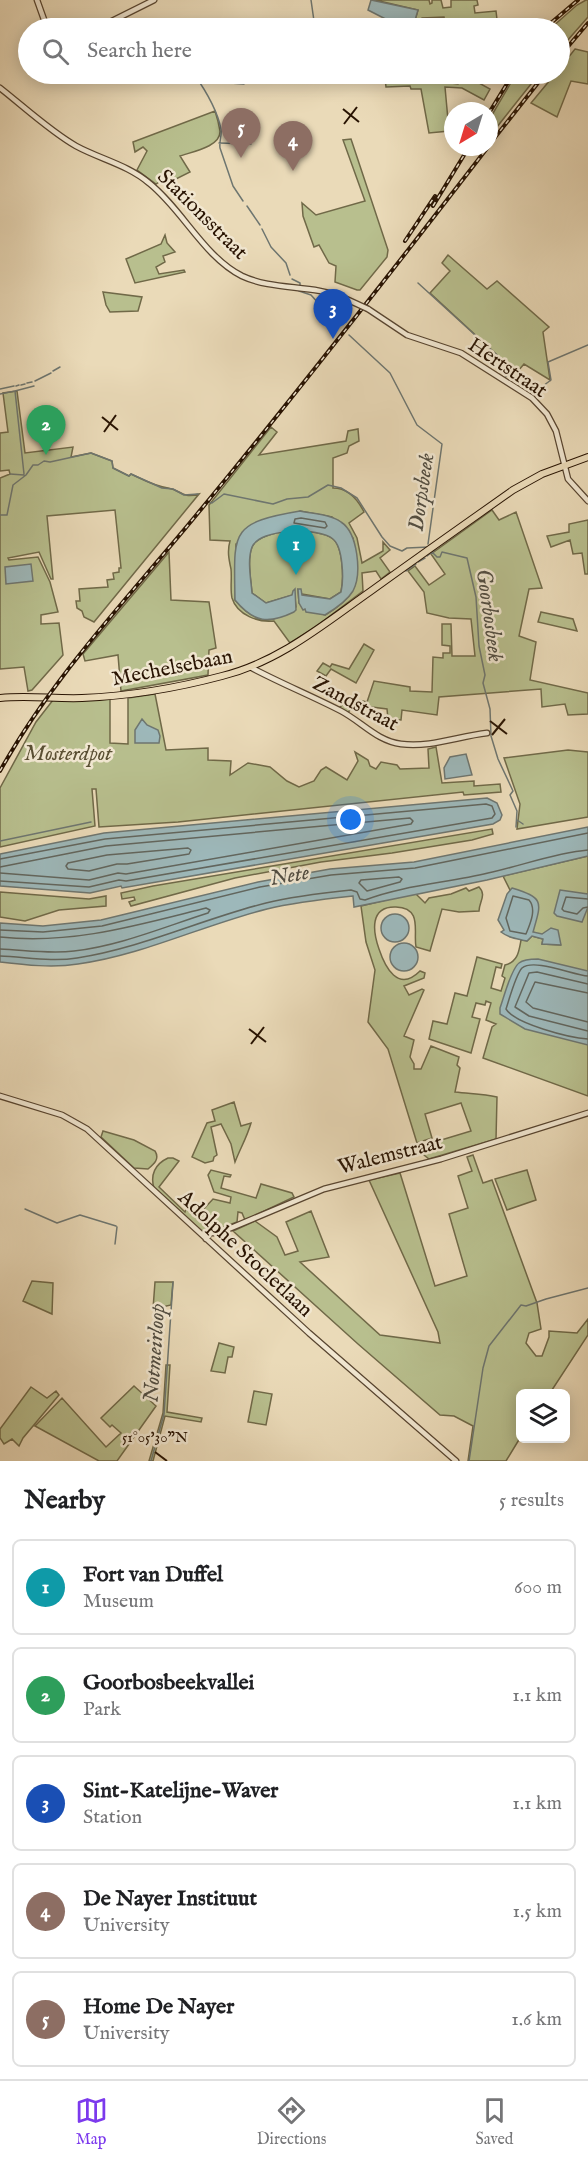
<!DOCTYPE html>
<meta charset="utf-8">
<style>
:root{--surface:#fff;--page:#f6f6f6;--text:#202124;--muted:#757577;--line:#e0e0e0;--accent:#7c3aed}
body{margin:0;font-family:"IM FELL English",serif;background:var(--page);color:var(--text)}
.controls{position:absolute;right:18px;bottom:18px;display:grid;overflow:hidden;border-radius:9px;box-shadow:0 3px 15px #0003}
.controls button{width:54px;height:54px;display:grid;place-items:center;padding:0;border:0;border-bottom:2px solid var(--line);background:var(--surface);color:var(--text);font:30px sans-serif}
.compass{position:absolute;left:444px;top:102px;width:54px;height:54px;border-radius:50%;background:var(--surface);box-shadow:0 3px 15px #0003;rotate:218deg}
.you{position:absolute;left:351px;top:820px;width:21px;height:21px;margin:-15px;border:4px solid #fff;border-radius:50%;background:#1a73e8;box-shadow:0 0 0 9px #1a73e833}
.badge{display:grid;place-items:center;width:39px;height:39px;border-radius:50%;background:var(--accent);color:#fff;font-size:20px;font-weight:700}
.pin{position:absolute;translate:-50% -50px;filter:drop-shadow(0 2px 3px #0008)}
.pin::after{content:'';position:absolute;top:32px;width:21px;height:18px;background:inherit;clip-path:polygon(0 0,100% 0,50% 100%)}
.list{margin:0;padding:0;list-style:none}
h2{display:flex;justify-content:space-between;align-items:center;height:78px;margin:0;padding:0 24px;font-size:26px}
h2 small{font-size:20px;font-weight:400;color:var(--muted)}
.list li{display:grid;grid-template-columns:39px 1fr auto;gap:18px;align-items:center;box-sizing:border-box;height:96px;margin:0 12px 12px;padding:0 12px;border:2px solid var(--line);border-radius:9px}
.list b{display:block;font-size:22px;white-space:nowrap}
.list p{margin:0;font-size:20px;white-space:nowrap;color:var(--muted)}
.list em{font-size:20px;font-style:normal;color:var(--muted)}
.icon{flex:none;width:33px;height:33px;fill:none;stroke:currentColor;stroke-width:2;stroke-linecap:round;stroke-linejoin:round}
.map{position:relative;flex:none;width:588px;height:1461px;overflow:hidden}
.search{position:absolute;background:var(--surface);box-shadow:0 3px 15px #0003;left:18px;right:18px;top:18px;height:66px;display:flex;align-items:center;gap:15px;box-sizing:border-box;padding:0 21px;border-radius:33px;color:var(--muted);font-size:22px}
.sheet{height:618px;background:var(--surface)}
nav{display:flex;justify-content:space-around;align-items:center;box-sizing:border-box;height:84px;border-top:2px solid var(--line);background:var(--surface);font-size:16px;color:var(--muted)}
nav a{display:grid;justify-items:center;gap:3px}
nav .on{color:var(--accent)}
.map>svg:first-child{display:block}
.green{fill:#b8bf8e;stroke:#706948;stroke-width:1.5;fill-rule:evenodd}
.water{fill:#9db8ba;stroke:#6e7670;stroke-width:1.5}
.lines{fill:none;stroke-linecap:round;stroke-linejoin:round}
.shore{stroke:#62665e;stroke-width:1.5}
.stream{stroke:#6e7670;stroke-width:1.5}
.tertiary-casing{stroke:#584530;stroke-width:7}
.primary-casing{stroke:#281302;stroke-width:8}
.tertiary{stroke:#f1e7d1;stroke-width:4.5}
.primary{stroke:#eadab8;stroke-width:6}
.rail-casing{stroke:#281302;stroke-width:4}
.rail{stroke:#f1e7d1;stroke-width:1.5;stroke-dasharray:4.5;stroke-linecap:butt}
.tertiary-bridge-casing{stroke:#584530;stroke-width:7;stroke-linecap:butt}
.tertiary-bridge{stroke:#f1e7d1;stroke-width:4.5}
.ticks{fill:none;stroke:#281302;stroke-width:2}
.labels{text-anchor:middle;stroke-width:5;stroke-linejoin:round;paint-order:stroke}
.street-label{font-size:21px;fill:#281302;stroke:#f1e7d1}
.park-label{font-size:21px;font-style:italic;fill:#5a4f33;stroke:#f1e7d1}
.water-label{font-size:22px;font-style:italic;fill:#514d42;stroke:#f1e7d1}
.ticks-label{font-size:15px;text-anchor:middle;fill:#281302;stroke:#f1e7d1;stroke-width:5;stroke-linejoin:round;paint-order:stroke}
</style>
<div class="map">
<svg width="588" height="1461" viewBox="0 0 588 1461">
<rect width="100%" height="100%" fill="#eadab8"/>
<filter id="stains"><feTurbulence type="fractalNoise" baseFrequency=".00333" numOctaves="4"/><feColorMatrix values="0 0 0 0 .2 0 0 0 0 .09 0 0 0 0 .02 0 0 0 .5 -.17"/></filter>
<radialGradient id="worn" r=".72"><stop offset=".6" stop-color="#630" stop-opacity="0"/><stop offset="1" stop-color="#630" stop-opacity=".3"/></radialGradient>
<path class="green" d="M375,0H429L430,4L432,3V0H441L443,8L451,7V0H477L478,5L474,6L475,13L496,11L498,28H446L444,17L422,18L416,28L413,27L418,10Z
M586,0H588V17L560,49V28H551L577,5Z
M575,49L588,52V84L571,81L557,117L531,103L555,74H560V68Z
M372,74H406L405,77L458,84L461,80L459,74H466L468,77L490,89L484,100L462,88L445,87L449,131L429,133L421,89H411L410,86L386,87L385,78L373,76Z
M516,74H539L489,137V120Z
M215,111C217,117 219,125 220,131C221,147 191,152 180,156L190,172L174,180L171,174L156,184L137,170L147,151L143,147L135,152L133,142Z
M351,139L388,250L387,257L360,290H357L335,282L336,266L329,263L319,245L314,247L303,216L302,203L316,215L365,201L343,140Z
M165,235L167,243L175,252L163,256L165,262L156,267L159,274L184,270L185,272L135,283L126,259L161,244Z
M448,255L487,289L497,281L549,327L543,332L550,380L524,364L518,371L510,367L430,293L450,271L442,263Z
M103,292L142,297L138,311L110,312L106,305Z
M17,391L25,453L73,447L71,457L91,453L112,461L113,468L129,476L131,474C144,480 154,486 168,488C182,490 181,499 199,494L94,622L84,617L82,611L77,608L76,601H80L79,589L108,587L107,580L114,579L113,573L119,572V568H121L115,510L47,516L53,579H51L39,552L8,558L9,560L38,557L50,582L58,612L41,615V624L59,623L63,655L32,690L28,691L24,667L0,669V478L10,474L9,470L0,471V433L8,432L3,393Z
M271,427L277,432L259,455L346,441L348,431L358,429L359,441L349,446L347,453L333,458V488C348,488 358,500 364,512L349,523L357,538L362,563L383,551V542L390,550L380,558L390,572L381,579L376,571L362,573L363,591L314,628L290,643L274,621C259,623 237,615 232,598C230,589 232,579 231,569C229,560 227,551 230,541L210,540L209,505ZM300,511L332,517L353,538C359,577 363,593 325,615L305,609L299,603L298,590L302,594L330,599L341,592C344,579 343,547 333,539C319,527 260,528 252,547C247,560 251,580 252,593L266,603L293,595L294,591L296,607C272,626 255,624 235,600L236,544Z
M492,510L499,520L516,512L542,588L529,589L519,636L536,642L530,680L588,693V714L568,715L565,704L542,707L541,689L439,697L437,715L402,710L401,720L388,719L387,709L356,705L347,713L339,708L350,698L367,702L374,681L410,687V691L432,692L433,657L443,658V653H450V646L442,645V624H451L452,656H475L471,619L449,618L427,613L424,592L408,571L415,566L429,585L445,574L431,554Z
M588,520V574H585L582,553L573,554L570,540L551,547L547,536L569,532V524Z
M169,552L171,600L209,602L216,648L209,650L208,675L121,691L118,655L85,661L83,654Z
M541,612L573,619L577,631L538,622Z
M364,644L374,650L356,683L331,669L326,676L317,671L323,663L330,667L332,664L349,669Z
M155,694L166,750L208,748V760L231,761L230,775L248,763L270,767L287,781L299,787L314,781L321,770L326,767L347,780L358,761L355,752L368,760L370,766L376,769L381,762L397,765L400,769L429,768L428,749L436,747L442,783L474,781V786L500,784L501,792L464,795L463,792L178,822L99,827L96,789H92L95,826L0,847V788L36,722L53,700L110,699V743L128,744V698Z
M568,750L588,752V817L517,829L520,804L504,758Z
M492,829L493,834L472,840L392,853L321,862L235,878L131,906L129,902L135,900L134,897L122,899L121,893L153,886Z
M588,856V1096L483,1058L492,1027L496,1024L486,1020L491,1003L486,1001L485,1005L476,1003L472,1017L480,1019L471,1053L429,1039L433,1021L447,1024L455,993L467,996L477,957L502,964L501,968L496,967L491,988L501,991L505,978L502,976L505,965C518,962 519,951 521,940L527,941L532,936L543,939L542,944L561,945L533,932L512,889L510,890L503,876Z
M479,887C487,895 479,902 479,911L459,912L442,909L430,951L416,947C413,932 423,908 396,907C369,906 373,932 379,949C385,967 398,993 420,971L425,973L424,978L404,986L409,995L422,989L424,990L404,1036L414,1040L410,1057L414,1064V1069H421L431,1046L459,1057L457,1065L460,1068L455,1092C470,1094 482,1093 497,1097L496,1139L429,1159L419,1151L418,1147L471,1131L461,1103L425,1114L432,1138L417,1143L388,1049L368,1022L375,970L366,942L361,906L415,893L425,903L429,898L451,894L466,888L469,891Z
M0,892L89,899L106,896V906L59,910L25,921L0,917Z
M234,1102L241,1126L251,1123C247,1137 241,1147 235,1162L231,1144L221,1124L211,1127L217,1155L214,1157L213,1161L205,1163L192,1157L207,1123L215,1121L212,1110Z
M103,1131L134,1140L155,1151C160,1159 154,1164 148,1169L134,1168L101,1137Z
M473,1155L483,1183L492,1180L537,1303L541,1329L529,1333L526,1343L536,1356H542L549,1337V1331L577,1333L588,1319V1335L550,1393L520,1394V1438L506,1461H468L473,1426L454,1416L440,1415L358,1344L233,1231L255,1221L277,1237L285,1255L298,1251L286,1222L311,1211L329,1257L300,1262L380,1335L440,1343L438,1332L369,1180L400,1173L435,1286L467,1276L449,1214L468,1208L458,1176L472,1171L467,1157Z
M168,1158H173L179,1161L159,1187L185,1212L187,1207L194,1208L200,1213L213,1199L230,1203L231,1197L214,1192L208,1175L211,1170L231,1175L230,1177L224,1176L221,1188L256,1198L261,1184L292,1193L294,1197L245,1220L242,1213L238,1212L237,1222L205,1234L154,1188C150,1175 155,1164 168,1158Z
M527,1170L536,1200L507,1210L495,1179Z
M32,1281L53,1283L52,1314L23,1301Z
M155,1282H173L171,1305L153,1309Z
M219,1343L234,1347L232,1357H228L225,1373L211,1371Z
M166,1365H170L167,1412L202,1418L201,1422L165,1416L153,1461H149L163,1413Z
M134,1386L156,1406L117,1461H99L35,1426L62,1398L106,1447L121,1433L112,1425L110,1427L101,1418Z
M31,1387L47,1398L56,1391L59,1395L23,1438L19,1446L12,1439L4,1444L0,1438V1429Z
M254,1391L272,1394L266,1425L248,1422Z"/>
<path class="water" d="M371,0L418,10L413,27L403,28L368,10Z
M300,511C313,514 330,514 341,522C358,533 362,574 353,591C347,601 335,609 325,615L306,612L305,609L303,610L299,603L298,589H301L302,595L330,599L341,592C344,579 343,547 333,539C319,527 260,528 252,547C247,560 251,580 252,593L266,603L292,595L293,591L295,589L296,610L294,612C269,624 254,623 235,600C234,532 229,523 300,511Z
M31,564L33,581L6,584L5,567Z
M142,719L147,725L158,730L160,736L159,743H135V730Z
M466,754L472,775L445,779L444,768L450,757Z
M487,798L497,803L502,815L500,820L493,824L122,888L121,886L90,893L0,886V854L104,833Z
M588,827V856L487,880L354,907L353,896C324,899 295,902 267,909C203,925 143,955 78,964C53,968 25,965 0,962V923L43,926L101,920L258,882L330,869L414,862Z
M512,888C544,898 542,901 533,932L542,934L551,928L558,930L561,945L542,944L543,939L532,936L527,941C517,939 509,938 501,932L504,930L498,920L507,894Z
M560,890L588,894V907L582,922L557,916L554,913Z
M381 928a14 14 0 1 1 28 0a14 14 0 1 1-28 0Z
M390 957a14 14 0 1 1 28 0a14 14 0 1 1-28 0Z
M538,959L588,971V1045L525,1029L500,1014V1008C504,997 511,969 519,963C524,959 532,959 538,959Z"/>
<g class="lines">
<path class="shore" d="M301,518L325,522L327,526L325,528L294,523L295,519Z
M188,848L191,850L189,854L127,864H117L89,871L68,869L66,866L68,863L107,855Z
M0,859L105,839L486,804L492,806L495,814L492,818L126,881L119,880L89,887L0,881
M0,867L106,846L410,818L413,821L411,824L126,874L118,873L89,880L0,873
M399,877L402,879L400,882L367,891L359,883L361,880Z
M513,896L529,900C537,909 530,924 526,934L510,931L506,918Z
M588,899L566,897L562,909L564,911L577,914L583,908L588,907
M0,930L43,932L102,926L260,887L331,875L415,868L588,833
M0,937C71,945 138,925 206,908L210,910L208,913C164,927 119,946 74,951C49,954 25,950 0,949
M0,956C26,957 52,962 77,958C142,948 202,919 266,903C294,896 322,893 351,890L357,892L360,899L365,900C404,885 447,883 488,873C521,866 554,853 588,850
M588,976C573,975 534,958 522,968C516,974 509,1000 506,1009C515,1024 570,1038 588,1039
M588,984L537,972L529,973L515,1007L529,1016L588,1031
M588,993L535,982L526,1002L533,1008L588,1022"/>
<path class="stream" d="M311,0L315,28
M167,19L171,28
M194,74C206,91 217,109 221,129C222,136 219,141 220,148L233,186L243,201
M215,82L244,84
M219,143L251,144
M247,206L260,225
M262,229L271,247L286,263L290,275
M292,279L300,283V286
M418,283L508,365L510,370L505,378
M299,291L311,295L330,316
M349,335L390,373L417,425L442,444L428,544
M53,371L60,367
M35,381L51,373
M27,383L32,382
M21,385L25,384
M16,386L19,385
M0,389L14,386
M15,391L34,386
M0,394L15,391L24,474
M532,394L551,380L548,362L588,345
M10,474L24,475
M209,502L212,503L224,494L273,504L287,499L308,497L328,485L341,488L357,498L382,537L390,546L402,551L407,548L429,547
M0,515H7L13,485L26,475L33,465H38L44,461L50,462L91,453L112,461L113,468L129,476L131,474L162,488L173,489L184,495L198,494
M431,551L437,557H440L442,552L467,558L476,597L479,646L485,675L483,683L490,709L491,736L498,759L513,791L510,795L517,811L516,827
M427,556L435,550
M418,562L425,558
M406,571L416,564
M517,820L523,824
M0,841L91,822
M25,1209L57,1223L80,1215L116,1226
M115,1244L117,1227
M151,1461L164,1414L173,1282
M469,1461L483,1368L489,1346L521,1305L526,1306L546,1299L588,1288"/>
<g class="tertiary-casing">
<path id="tertiary" d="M37,0L47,28
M98,28L154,0
M0,88C23,106 51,132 76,146C100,159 128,165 149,183C182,209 204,257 242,276C274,291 312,284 344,298
M368,309L407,335L461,353L532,398L547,414L556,431L568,479L588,501
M250,667C280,683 312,696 341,711C362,722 377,741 401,744C430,748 459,736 487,733
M0,1096L62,1115L87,1129L309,1333L456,1461
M206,1239L210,1233H219L324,1189L441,1159L588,1113"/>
</g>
<g class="primary-casing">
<path id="primary" d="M0,698C27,695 54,699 82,698C129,696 177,688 222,676C279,662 324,624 371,591C418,557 465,524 513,490L542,474L588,457"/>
</g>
<use href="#tertiary" class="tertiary"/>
<use href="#primary" class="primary"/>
<g class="rail-casing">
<path id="rail" d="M545,28L578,0
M560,56L588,23
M489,113L513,74
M489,145L545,74
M433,206L469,147
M405,241L435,196
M0,771C53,676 129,597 198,513C297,393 393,270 488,147"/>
</g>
<use href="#rail" class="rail"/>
<g class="tertiary-bridge-casing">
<path id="tertiary-bridge" d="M344,298L368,309"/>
</g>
<use href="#tertiary-bridge" class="tertiary-bridge"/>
</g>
<path class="ticks" d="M343,109L359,122M344,124L357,107M102,417L118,430M104,432L116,415M490,721L507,734M492,735L505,719M249,1029L266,1042M251,1044L264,1027M155,1452L167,1461"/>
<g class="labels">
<g class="street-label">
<text transform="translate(203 214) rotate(45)" y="7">Stationsstraat</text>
<text transform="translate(508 367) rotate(34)" y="7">Hertstraat</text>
<text transform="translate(172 667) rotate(-11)" y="7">Mechelsebaan</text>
<text transform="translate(356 703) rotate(28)" y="7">Zandstraat</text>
<text transform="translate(390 1154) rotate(-14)" y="7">Walemstraat</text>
<text transform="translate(246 1253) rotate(43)" y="7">Adolphe Stocletlaan</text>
</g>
<g class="park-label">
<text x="68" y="760">Mosterdpot</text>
</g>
<g class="water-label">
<text transform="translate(420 492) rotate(-82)" y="8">Dorpsbeek</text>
<text transform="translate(491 615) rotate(82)" y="8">Goorbosbeek</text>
<text transform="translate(289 874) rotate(-10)" y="8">Nete</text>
<text transform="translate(153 1353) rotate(-86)" y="8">Notmeirloop</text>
</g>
</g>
<g class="ticks-label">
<text x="155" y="1442">51°05'30"N</text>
</g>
<rect width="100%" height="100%" filter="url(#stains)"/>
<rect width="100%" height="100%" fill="url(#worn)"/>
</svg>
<div class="controls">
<button><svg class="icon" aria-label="layers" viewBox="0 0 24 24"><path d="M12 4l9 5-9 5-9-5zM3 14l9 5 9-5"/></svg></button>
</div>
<svg class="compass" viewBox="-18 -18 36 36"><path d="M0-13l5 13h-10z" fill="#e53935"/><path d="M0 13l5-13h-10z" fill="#757577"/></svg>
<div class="you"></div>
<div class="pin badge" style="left:296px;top:575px;background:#0f9aa8">1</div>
<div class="pin badge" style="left:46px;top:455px;background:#2e9e5b">2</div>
<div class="pin badge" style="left:333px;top:339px;background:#1a4fb4">3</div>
<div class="pin badge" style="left:293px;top:171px;background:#8d6e63">4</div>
<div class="pin badge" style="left:241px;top:158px;background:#8d6e63">5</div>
<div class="search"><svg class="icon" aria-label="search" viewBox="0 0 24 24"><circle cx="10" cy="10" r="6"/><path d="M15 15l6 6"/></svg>Search here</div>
</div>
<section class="sheet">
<h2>Nearby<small>5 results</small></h2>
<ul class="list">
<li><span class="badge" style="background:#0f9aa8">1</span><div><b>Fort van Duffel</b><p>Museum</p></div><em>600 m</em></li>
<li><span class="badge" style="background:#2e9e5b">2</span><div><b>Goorbosbeekvallei</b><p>Park</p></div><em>1.1 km</em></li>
<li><span class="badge" style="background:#1a4fb4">3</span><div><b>Sint-Katelijne-Waver</b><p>Station</p></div><em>1.1 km</em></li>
<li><span class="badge" style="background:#8d6e63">4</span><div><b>De Nayer Instituut</b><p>University</p></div><em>1.5 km</em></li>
<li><span class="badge" style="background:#8d6e63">5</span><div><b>Home De Nayer</b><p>University</p></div><em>1.6 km</em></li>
</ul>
</section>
<nav>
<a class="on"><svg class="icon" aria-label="map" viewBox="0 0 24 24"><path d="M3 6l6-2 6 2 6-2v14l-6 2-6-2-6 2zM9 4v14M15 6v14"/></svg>Map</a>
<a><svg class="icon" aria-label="directions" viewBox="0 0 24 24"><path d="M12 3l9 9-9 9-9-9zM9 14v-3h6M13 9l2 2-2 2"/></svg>Directions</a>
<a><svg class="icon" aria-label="saved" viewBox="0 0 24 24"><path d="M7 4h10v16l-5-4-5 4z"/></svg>Saved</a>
</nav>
